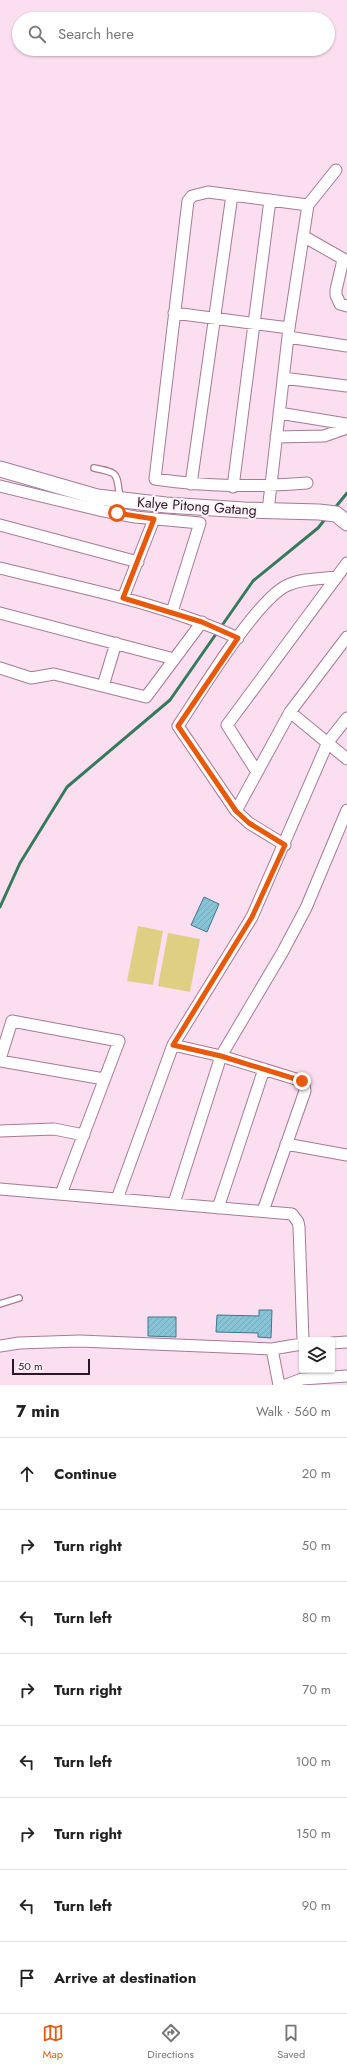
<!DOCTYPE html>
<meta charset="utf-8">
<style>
:root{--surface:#fff;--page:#f6f6f6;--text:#222;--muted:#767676;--line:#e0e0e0;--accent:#ea580c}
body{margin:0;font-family:Jost,sans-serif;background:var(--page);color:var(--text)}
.controls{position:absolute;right:12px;bottom:12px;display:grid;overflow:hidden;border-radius:4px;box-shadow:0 1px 3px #0004}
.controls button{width:36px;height:36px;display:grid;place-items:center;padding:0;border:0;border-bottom:1px solid var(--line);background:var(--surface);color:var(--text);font:20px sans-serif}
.scale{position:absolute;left:12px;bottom:10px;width:78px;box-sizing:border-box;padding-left:4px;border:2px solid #2a1924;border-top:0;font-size:11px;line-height:14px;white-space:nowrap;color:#2a1924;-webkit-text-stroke:3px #fcf2f9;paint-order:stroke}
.stop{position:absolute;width:12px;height:12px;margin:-9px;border:3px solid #ea580c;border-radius:50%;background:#fff}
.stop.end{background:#ea580c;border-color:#fff;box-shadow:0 1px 4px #0008}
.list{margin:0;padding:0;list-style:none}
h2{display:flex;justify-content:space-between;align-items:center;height:52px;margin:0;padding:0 16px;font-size:17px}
h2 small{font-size:13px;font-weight:400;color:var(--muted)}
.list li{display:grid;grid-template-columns:26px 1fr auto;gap:12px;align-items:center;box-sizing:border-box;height:72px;padding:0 16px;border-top:1px solid var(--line)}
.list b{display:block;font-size:15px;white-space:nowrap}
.list em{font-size:13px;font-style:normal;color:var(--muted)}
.icon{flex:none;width:22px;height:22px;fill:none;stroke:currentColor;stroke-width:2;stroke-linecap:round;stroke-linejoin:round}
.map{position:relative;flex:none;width:347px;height:1385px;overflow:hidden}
.search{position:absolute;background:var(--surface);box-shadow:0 1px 3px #0004;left:12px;right:12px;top:12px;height:44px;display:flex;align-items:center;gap:10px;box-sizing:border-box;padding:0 14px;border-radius:22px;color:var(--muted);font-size:15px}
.sheet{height:628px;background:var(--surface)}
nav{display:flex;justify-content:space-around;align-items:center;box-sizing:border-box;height:56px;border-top:1px solid var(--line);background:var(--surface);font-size:11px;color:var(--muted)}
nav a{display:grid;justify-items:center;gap:2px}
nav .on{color:var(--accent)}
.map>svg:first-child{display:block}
.grass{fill:#ddd082}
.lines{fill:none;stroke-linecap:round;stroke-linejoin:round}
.stream{stroke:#357a5b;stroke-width:3}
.building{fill:url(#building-hatch);stroke:#3c7789}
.lane-casing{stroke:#a57a96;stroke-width:8}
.street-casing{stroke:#a57a96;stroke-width:13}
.secondary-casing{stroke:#a57a96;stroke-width:17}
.lane{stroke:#fff;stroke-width:5.5}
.street{stroke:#fff;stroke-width:11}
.secondary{stroke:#fff;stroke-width:15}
.route{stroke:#ea580c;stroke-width:5}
.labels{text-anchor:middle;stroke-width:4;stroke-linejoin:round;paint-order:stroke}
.street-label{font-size:14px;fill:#2a1924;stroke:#fcf2f9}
</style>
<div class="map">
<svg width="347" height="1385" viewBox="0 0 347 1385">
<defs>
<pattern id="building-hatch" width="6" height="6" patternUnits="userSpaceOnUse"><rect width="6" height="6" fill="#88c4d7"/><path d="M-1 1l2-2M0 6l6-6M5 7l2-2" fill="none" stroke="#76a8b8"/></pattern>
</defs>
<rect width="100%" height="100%" fill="#fcdef1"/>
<path class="grass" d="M138,926L163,931L153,985L127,981Z
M168,933L200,939L190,992L158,986Z"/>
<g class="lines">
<path class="stream" d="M334,509L347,493
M0,907L20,863L67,787L170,700L253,581L318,528L326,518"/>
</g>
<path class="building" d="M204,897L219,904L207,932L191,925Z
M259,1310H272L271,1338L258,1337V1333L216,1332L217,1315L259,1316Z
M148,1317H176V1337L148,1336Z"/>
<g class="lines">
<g class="lane-casing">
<path id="lane" d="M94,468C120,473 116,473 120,498
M0,1304L19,1298"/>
</g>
<g class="street-casing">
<path id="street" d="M303,236L347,261
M343,260L336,290V295L340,304L347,306
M174,313L289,328
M288,337L347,346
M283,378L347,386
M279,413L347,424
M276,437L324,436L347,428
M307,483C253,487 209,487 155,479L188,201L192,196L208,192L308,205
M191,484L232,195
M0,486L99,510L135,517L200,523L172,612
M233,487L270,200
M268,511L289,328L308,205L336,170
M0,525L138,562
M0,568C80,588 163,603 238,638
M123,598L154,519
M0,613L174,659
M0,668L31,678L54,674L146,697L202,622
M103,686L116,643
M290,712L347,759
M257,772L227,725L347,563
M236,811L290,712L347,637
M285,845L249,823L236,811L178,726C199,695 257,598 288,585C303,578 321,579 337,577
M173,1045L221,1056L299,1080L304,1084L305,1091L263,1211
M0,1059L12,1021L119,1041L61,1194
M0,1061L104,1079
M0,1131L54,1129L84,1135
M286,1144L347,1155
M0,1189L292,1214L298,1222L299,1227L303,1340
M117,1199L173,1045L252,917L328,742L347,718
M174,1203L221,1056L282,953L306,908L347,810
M218,1208L264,1069
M332,1343L347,1342
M0,1346L19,1343L80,1341L272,1349L302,1344
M272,1349L279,1385
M286,1385L302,1379L347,1376"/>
</g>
<g class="secondary-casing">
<path id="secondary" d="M0,469L97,497L166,505L244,510L319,512L336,514L347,523"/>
</g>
<use href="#lane" class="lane"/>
<use href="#street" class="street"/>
<use href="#secondary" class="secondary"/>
</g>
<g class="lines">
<path class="route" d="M117,513L154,519L123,598L202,622L238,638L178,726L236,811L249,823L285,845L252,917L173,1045L221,1056L302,1081"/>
</g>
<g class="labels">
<g class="street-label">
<text transform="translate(197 506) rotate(4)" y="5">Kalye Pitong Gatang</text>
</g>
</g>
</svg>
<div class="controls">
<button><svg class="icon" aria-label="layers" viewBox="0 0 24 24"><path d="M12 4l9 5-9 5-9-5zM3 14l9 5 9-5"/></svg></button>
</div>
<div class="scale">50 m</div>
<div class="stop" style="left:117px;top:513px"></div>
<div class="stop end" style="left:302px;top:1081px"></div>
<div class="search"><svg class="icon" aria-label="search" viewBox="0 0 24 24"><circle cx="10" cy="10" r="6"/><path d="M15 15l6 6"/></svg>Search here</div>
</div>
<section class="sheet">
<h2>7 min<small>Walk · 560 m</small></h2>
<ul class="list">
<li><svg class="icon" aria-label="ahead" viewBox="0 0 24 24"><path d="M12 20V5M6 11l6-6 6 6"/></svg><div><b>Continue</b></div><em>20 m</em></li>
<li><svg class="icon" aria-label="right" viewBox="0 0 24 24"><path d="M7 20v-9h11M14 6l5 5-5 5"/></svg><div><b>Turn right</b></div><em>50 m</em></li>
<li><svg class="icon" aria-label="left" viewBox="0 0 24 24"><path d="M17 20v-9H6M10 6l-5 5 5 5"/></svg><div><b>Turn left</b></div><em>80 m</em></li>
<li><svg class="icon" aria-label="right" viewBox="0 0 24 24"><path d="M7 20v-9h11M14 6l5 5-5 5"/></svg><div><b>Turn right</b></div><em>70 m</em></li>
<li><svg class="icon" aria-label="left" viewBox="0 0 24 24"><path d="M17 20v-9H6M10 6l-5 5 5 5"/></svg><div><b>Turn left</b></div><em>100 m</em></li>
<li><svg class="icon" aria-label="right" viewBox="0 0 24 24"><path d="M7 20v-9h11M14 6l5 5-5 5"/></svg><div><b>Turn right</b></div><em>150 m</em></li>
<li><svg class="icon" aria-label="left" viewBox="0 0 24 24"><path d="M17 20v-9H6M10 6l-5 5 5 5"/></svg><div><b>Turn left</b></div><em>90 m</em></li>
<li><svg class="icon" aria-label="arrive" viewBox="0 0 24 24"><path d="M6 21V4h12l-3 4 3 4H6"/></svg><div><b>Arrive at destination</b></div></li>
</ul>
</section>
<nav>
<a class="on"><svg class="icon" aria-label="map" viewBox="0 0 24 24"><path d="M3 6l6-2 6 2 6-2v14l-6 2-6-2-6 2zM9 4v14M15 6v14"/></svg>Map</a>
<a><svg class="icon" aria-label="directions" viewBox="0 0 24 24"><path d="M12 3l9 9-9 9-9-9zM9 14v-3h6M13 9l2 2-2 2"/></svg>Directions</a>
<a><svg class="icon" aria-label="saved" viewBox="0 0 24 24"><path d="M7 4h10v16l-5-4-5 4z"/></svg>Saved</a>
</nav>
